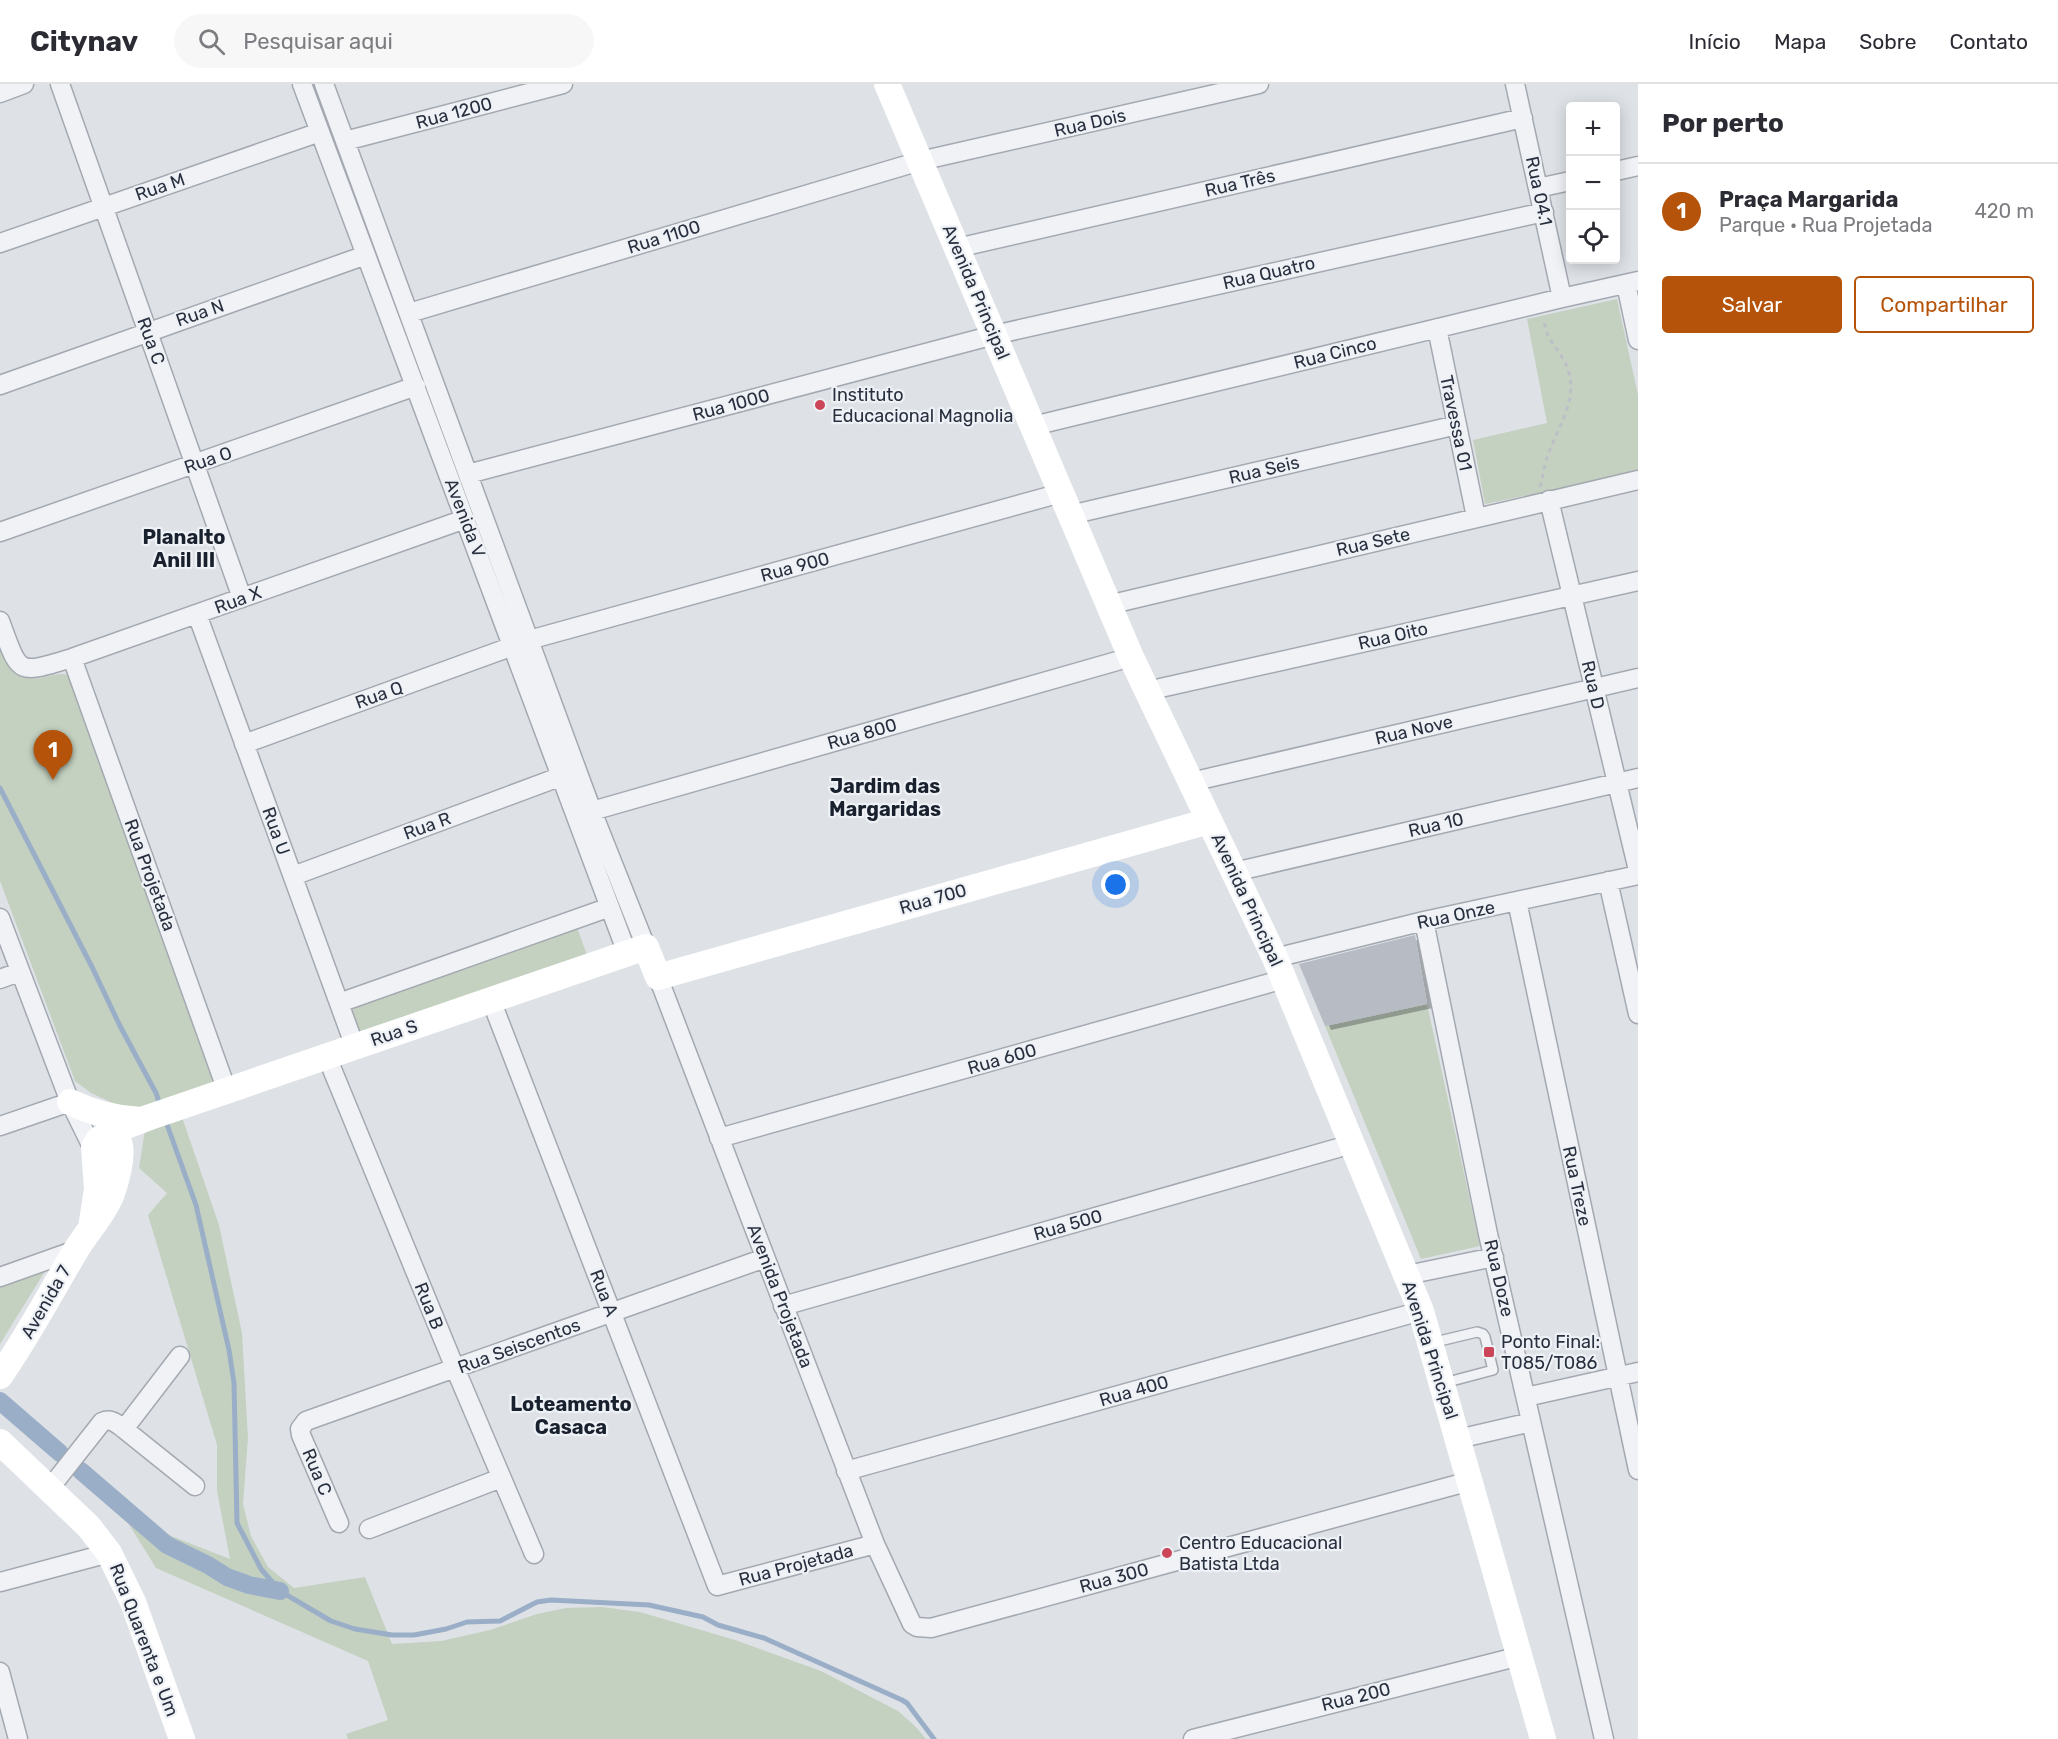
<!DOCTYPE html>
<html lang="pt">
<meta charset="utf-8">
<style>
:root{--surface:#fff;--page:#f7f7f7;--text:#2b2b33;--muted:#7c7c81;--line:#e1e1e2;--accent:#b45309}
body{margin:0;font-family:Rubik,sans-serif;background:var(--page);color:var(--text)}
.controls{position:absolute;right:18px;top:18px;display:grid;overflow:hidden;border-radius:6px;box-shadow:0 3px 15px #0003}
.controls button{width:54px;height:54px;display:grid;place-items:center;padding:0;border:0;border-bottom:2px solid var(--line);background:var(--surface);color:var(--text);font:30px sans-serif}
.you{position:absolute;left:1116px;top:801px;width:21px;height:21px;margin:-15px;border:4px solid #fff;border-radius:50%;background:#1a73e8;box-shadow:0 0 0 9px #1a73e833}
.badge{display:grid;place-items:center;width:39px;height:39px;border-radius:50%;background:var(--accent);color:#fff;font-size:20px;font-weight:700}
.pin{position:absolute;translate:-50% -50px;filter:drop-shadow(0 2px 3px #0008)}
.pin::after{content:'';position:absolute;top:32px;width:21px;height:18px;background:inherit;clip-path:polygon(0 0,100% 0,50% 100%)}
.list{margin:0;padding:0;list-style:none}
h2{display:flex;justify-content:space-between;align-items:center;height:78px;margin:0;padding:0 24px;font-size:26px}
h2 small{font-size:20px;font-weight:400;color:var(--muted)}
.list li{display:grid;grid-template-columns:39px 1fr auto;gap:18px;align-items:center;box-sizing:border-box;height:96px;padding:0 24px;border-top:2px solid var(--line)}
.list b{display:block;font-size:22px;white-space:nowrap}
.list p{margin:0;font-size:20px;white-space:nowrap;color:var(--muted)}
.list em{font-size:20px;font-style:normal;color:var(--muted)}
.actions{display:flex;gap:12px;padding:18px 24px}
.actions a{flex:1;padding:14px 0;border:2px solid var(--accent);border-radius:6px;text-align:center;font-size:21px;color:var(--accent)}
.actions .main{background:var(--accent);color:#fff}
.icon{flex:none;width:33px;height:33px;fill:none;stroke:currentColor;stroke-width:2;stroke-linecap:round;stroke-linejoin:round}
.map{position:relative;flex:none;width:1638px;height:1655px;overflow:hidden}
header{display:flex;align-items:center;gap:36px;box-sizing:border-box;height:84px;padding:0 30px;background:var(--surface);border-bottom:2px solid var(--line)}
header strong{font-size:28px}
nav{display:flex;gap:33px;margin-inline-start:auto;font-size:21px}
.search{width:420px;height:54px;background:var(--page);display:flex;align-items:center;gap:15px;box-sizing:border-box;padding:0 21px;border-radius:33px;color:var(--muted);font-size:22px}
main{display:flex}
aside{flex:1;background:var(--surface)}
.map>svg:first-child{display:block}
.green{fill:#c4d1c0}
.lines{fill:none;stroke-linecap:round;stroke-linejoin:round}
.stream{stroke:#9aafc7;stroke-width:5}
.canal{stroke:#9aafc7;stroke-width:18}
.building{fill:#b6bbc4;filter:url(#shadow)}
.lane-casing{stroke:#a4a9b1;stroke-width:12}
.street-casing{stroke:#a4a9b1;stroke-width:21}
.path{stroke:#bdbfc6;stroke-width:3;stroke-dasharray:4.5 4.5;stroke-linecap:butt}
.lane{stroke:#f1f2f6;stroke-width:9}
.street{stroke:#f1f2f6;stroke-width:18}
.secondary{stroke:#fff;stroke-width:26}
.poi-dot{fill:#ca4658;stroke:#eef1f5;stroke-width:2}
.labels{text-anchor:middle;stroke-width:4.5;stroke-linejoin:round;paint-order:stroke}
.street-label{font-size:18px;fill:#282f3e;stroke:#eef1f5}
.poi-label{font-size:18px;fill:#282f3e;stroke:#eef1f5;text-anchor:start}
.neighbourhood-label{font-size:20px;font-weight:bold;fill:#1a212e;stroke:#eef1f5}
</style>
<header>
<strong>Citynav</strong>
<div class="search"><svg class="icon" aria-label="search" viewBox="0 0 24 24"><circle cx="10" cy="10" r="6"/><path d="M15 15l6 6"/></svg>Pesquisar aqui</div>
<nav><a>Início</a><a>Mapa</a><a>Sobre</a><a>Contato</a></nav>
</header>
<main>
<div class="map">
<svg width="1638" height="1655" viewBox="0 0 1638 1655">
<defs>
<filter id="shadow"><feDropShadow dx="6" dy="4" stdDeviation="0" flood-color="#0004"/></filter>
</defs>
<rect width="100%" height="100%" fill="#dee2e7"/>
<path class="green" d="M1617,215L1638,311V388L1485,420L1473,356L1547,339L1527,235Z
M0,560C7,578 16,598 40,594C50,592 58,588 68,591L214,1000L130,1027L91,1009L75,997L0,797Z
M577,843L589,877L361,955L351,924Z
M1427,920L1480,1162L1421,1175L1325,942Z
M182,1033L219,1141L242,1249L248,1354L243,1420L251,1452L268,1483L294,1504L365,1493L392,1560L441,1557L490,1546L537,1530L566,1524L602,1523L640,1528L735,1556L821,1587L898,1627L915,1642L926,1655H348L346,1650L388,1636L368,1577L156,1484L125,1434L230,1475L217,1407V1361L148,1131L167,1109L139,1084L145,1046Z
M47,1184L0,1260V1201Z"/>
<g class="lines">
<path class="stream" d="M0,704L92,883L120,942L156,1009L160,1021
M165,1035L196,1121L229,1266L234,1299L237,1439L261,1485L280,1507L331,1537L355,1545L392,1551H414L446,1545L467,1538L500,1537L537,1518L551,1516L649,1521L703,1533L718,1541L764,1554L902,1616L907,1619L934,1655"/>
<path class="canal" d="M0,1317L60,1369
M81,1387L167,1461L208,1481L227,1493L249,1501L280,1507"/>
</g>
<path class="building" d="M1415,851L1427,920L1325,942L1299,880Z"/>
<g class="lines">
<g class="lane-casing">
<path id="lane" d="M1431,1259L1477,1248L1483,1250L1485,1253L1493,1286L1444,1299"/>
</g>
<g class="street-casing">
<path id="street" d="M60,0L242,514
M302,0L627,869
M324,0L592,727L646,863
M1515,0L1562,214
M0,9L24,0
M345,57L563,0
M1616,87L1638,82
M1538,104L1570,97
M0,159L320,48
M957,164L1523,34
M1626,200L1638,256
M409,229L920,77L1259,0
M1437,244L1476,433
M0,301L366,171
M1033,342L1562,214L1638,197
M468,390L994,251L1544,128
M1549,416L1638,786
M1070,431L1457,341
M0,448L416,302
M1108,521L1638,396
M197,530L355,963
M0,537C20,591 16,591 72,574L465,435
M529,556L1061,409
M72,574L227,1007
M1147,607L1638,497
M244,660L513,562
M1191,698L1638,594
M592,727L1131,573
M1234,788L1638,694
M293,792L562,692
M1608,797L1638,930
M1517,817L1638,1386
M0,834L70,1018L94,1067
M1424,837L1488,1150L1604,1655
M1275,874L1424,837L1638,791
M658,893L875,1460L912,1540L917,1543L931,1544L1470,1397
M0,895L19,888
M491,916L717,1502L875,1460
M339,919L610,823
M327,973L455,1284L534,1470
M0,1042L70,1018
M719,1054L1284,895
M1407,1191L1494,1173
M0,1193L76,1166
M783,1222L1352,1060
M1526,1313L1638,1288
M124,1345L180,1272
M1458,1355L1531,1338
M846,1387L1421,1227
M50,1404L102,1338C111,1334 116,1339 124,1345L195,1402
M339,1439L301,1351L300,1345L306,1337L765,1174
M369,1445L501,1394
M0,1498L109,1469
M0,1588L18,1655
M1193,1655L1520,1572"/>
</g>
<path class="path" d="M1540,403C1543,392 1544,381 1548,371C1558,342 1578,318 1568,286C1562,266 1546,259 1544,236"/>
<use href="#lane" class="lane"/>
<use href="#street" class="street"/>
<path class="secondary" d="M887,0L1131,573L1275,874L1421,1227L1543,1655
M70,1018C93,1029 115,1035 141,1036
M107,1052L126,1042L150,1033L646,863L658,893L1209,737
M0,1292C28,1252 51,1208 76,1166C87,1148 103,1131 111,1112C116,1099 124,1070 119,1058L112,1053L99,1055L94,1063L97,1105L91,1144
M0,1358L89,1443L109,1469L133,1518L182,1655"/>
</g>
<g class="poi-dot">
<circle cx="820" cy="321" r="6"/>
<rect x="1483" y="1262" width="12" height="12" rx="3"/>
<circle cx="1167" cy="1469" r="6"/>
</g>
<g class="labels">
<g class="street-label">
<text transform="translate(454 29) rotate(-15)" y="6">Rua 1200</text>
<text transform="translate(1090 39) rotate(-13)" y="6">Rua Dois</text>
<text transform="translate(1240 99) rotate(-13)" y="6">Rua Três</text>
<text transform="translate(160 103) rotate(-19)" y="6">Rua M</text>
<text transform="translate(1539 107) rotate(78)" y="6">Rua 04.1</text>
<text transform="translate(664 153) rotate(-17)" y="6">Rua 1100</text>
<text transform="translate(1269 189) rotate(-13)" y="6">Rua Quatro</text>
<text transform="translate(976 208) rotate(67)" y="6">Avenida Principal</text>
<text transform="translate(200 229) rotate(-19)" y="6">Rua N</text>
<text transform="translate(151 257) rotate(70)" y="6">Rua C</text>
<text transform="translate(1335 269) rotate(-14)" y="6">Rua Cinco</text>
<text transform="translate(731 321) rotate(-15)" y="6">Rua 1000</text>
<text transform="translate(1456 339) rotate(78)" y="6">Travessa 01</text>
<text transform="translate(208 376) rotate(-19)" y="6">Rua O</text>
<text transform="translate(1264 386) rotate(-13)" y="6">Rua Seis</text>
<text transform="translate(465 434) rotate(69)" y="6">Avenida V</text>
<text transform="translate(1373 458) rotate(-13)" y="6">Rua Sete</text>
<text transform="translate(795 483) rotate(-15)" y="6">Rua 900</text>
<text transform="translate(238 516) rotate(-20)" y="6">Rua X</text>
<text transform="translate(1393 552) rotate(-13)" y="6">Rua Oito</text>
<text transform="translate(1593 601) rotate(77)" y="6">Rua D</text>
<text transform="translate(379 611) rotate(-20)" y="6">Rua Q</text>
<text transform="translate(1414 646) rotate(-13)" y="6">Rua Nove</text>
<text transform="translate(862 650) rotate(-16)" y="6">Rua 800</text>
<text transform="translate(1436 741) rotate(-13)" y="6">Rua 10</text>
<text transform="translate(427 742) rotate(-20)" y="6">Rua R</text>
<text transform="translate(276 747) rotate(70)" y="6">Rua U</text>
<text transform="translate(150 791) rotate(70)" y="6">Rua Projetada</text>
<text transform="translate(933 815) rotate(-16)" y="6">Rua 700</text>
<text transform="translate(1247 816) rotate(65)" y="6">Avenida Principal</text>
<text transform="translate(1456 831) rotate(-12)" y="6">Rua Onze</text>
<text transform="translate(394 949) rotate(-19)" y="6">Rua S</text>
<text transform="translate(1002 975) rotate(-16)" y="6">Rua 600</text>
<text transform="translate(1577 1102) rotate(78)" y="6">Rua Treze</text>
<text transform="translate(1068 1141) rotate(-16)" y="6">Rua 500</text>
<text transform="translate(1499 1194) rotate(77)" y="6">Rua Doze</text>
<text transform="translate(604 1209) rotate(69)" y="6">Rua A</text>
<text transform="translate(780 1212) rotate(69)" y="6">Avenida Projetada</text>
<text transform="translate(46 1218) rotate(-60)" y="6">Avenida 7</text>
<text transform="translate(429 1222) rotate(68)" y="6">Rua B</text>
<text transform="translate(519 1262) rotate(-20)" y="6">Rua Seiscentos</text>
<text transform="translate(1430 1266) rotate(72)" y="6">Avenida Principal</text>
<text transform="translate(1134 1307) rotate(-16)" y="6">Rua 400</text>
<text transform="translate(317 1388) rotate(67)" y="6">Rua C</text>
<text transform="translate(796 1481) rotate(-15)" y="6">Rua Projetada</text>
<text transform="translate(1114 1494) rotate(-15)" y="6">Rua 300</text>
<text transform="translate(144 1556) rotate(69)" y="6">Rua Quarenta e Um</text>
<text transform="translate(1356 1613) rotate(-14)" y="6">Rua 200</text>
</g>
<g class="poi-label">
<text x="832" y="317">Instituto<tspan x="832" dy="21">Educacional Magnolia</tspan></text>
<text x="1501" y="1264">Ponto Final:<tspan x="1501" dy="21">T085/T086</tspan></text>
<text x="1179" y="1465">Centro Educacional<tspan x="1179" dy="21">Batista Ltda</tspan></text>
</g>
<g class="neighbourhood-label">
<text x="184" y="460">Planalto<tspan x="184" dy="23">Anil III</tspan></text>
<text x="885" y="709">Jardim das<tspan x="885" dy="23">Margaridas</tspan></text>
<text x="571" y="1327">Loteamento<tspan x="571" dy="23">Casaca</tspan></text>
</g>
</g>
</svg>
<div class="controls">
<button>+</button>
<button>−</button>
<button><svg class="icon" aria-label="locate" viewBox="0 0 24 24"><circle cx="12" cy="12" r="6"/><path d="M12 2v4M12 18v4M2 12h4M18 12h4"/></svg></button>
</div>
<div class="you"></div>
<div class="pin badge" style="left:53px;top:696px">1</div>
</div>
<aside>
<h2>Por perto<small></small></h2>
<ul class="list">
<li><span class="badge">1</span><div><b>Praça Margarida</b><p>Parque · Rua Projetada</p></div><em>420 m</em></li>
</ul>
<div class="actions"><a class="main">Salvar</a><a>Compartilhar</a></div>
</aside>
</main>
